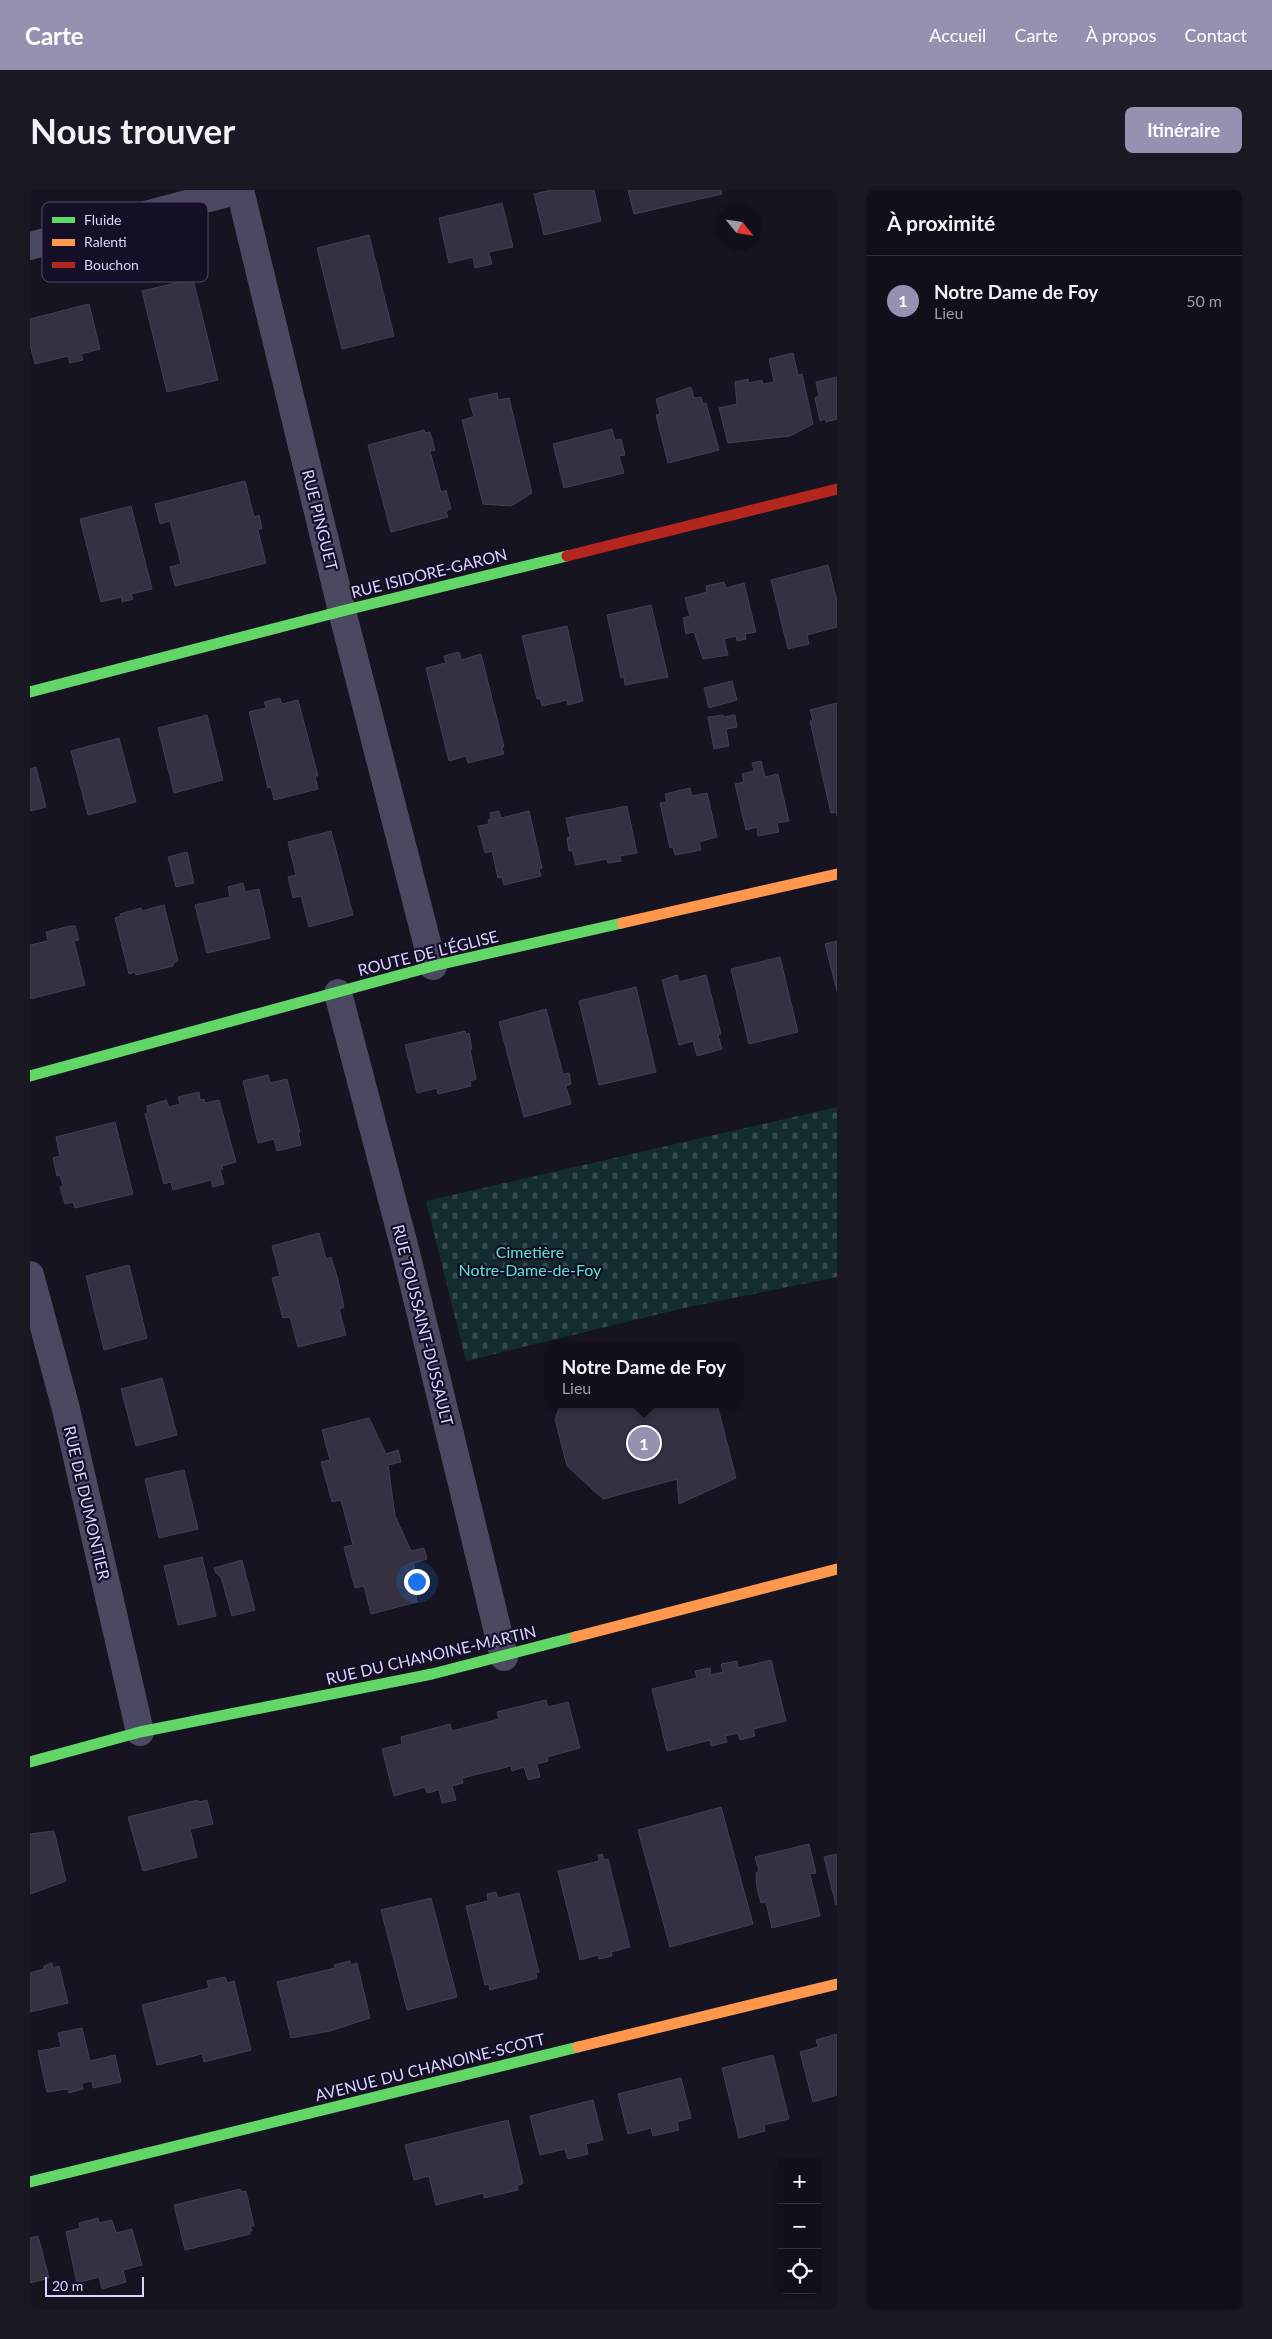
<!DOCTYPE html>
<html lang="fr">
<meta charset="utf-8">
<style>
:root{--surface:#110f19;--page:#1a1822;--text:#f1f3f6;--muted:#9c9ca2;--line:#302f38;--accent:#9691b1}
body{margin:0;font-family:Lato,sans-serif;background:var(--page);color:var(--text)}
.controls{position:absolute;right:15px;bottom:15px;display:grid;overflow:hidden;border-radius:8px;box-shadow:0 1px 4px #0004}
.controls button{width:45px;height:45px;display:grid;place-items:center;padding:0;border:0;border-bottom:1px solid var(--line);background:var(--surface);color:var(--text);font:25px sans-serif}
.compass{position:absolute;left:687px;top:15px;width:45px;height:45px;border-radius:50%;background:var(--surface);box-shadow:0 1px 4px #0004;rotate:120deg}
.scale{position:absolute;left:15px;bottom:12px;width:99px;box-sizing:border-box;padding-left:5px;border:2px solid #dbd4ff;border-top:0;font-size:14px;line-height:18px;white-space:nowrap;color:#dbd4ff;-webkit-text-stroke:4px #140e27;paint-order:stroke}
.you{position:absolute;left:386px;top:1391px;width:18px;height:18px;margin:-12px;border:4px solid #fff;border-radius:50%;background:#1a73e8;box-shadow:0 0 0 8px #1a73e833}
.badge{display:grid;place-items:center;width:32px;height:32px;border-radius:50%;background:var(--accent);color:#fff;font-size:16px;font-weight:700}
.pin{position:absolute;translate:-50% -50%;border:2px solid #fff;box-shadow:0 1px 5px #0006}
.popup{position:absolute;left:515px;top:1153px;width:198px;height:65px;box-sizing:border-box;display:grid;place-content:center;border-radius:8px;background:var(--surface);filter:drop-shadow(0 1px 4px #0005);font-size:16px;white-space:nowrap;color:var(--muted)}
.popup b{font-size:19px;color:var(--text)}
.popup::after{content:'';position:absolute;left:50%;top:100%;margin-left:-10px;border:10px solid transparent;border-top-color:var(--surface)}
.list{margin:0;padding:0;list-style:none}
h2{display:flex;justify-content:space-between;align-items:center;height:65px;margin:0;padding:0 20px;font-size:21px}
h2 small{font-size:16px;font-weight:400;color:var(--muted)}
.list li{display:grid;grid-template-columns:32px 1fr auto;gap:15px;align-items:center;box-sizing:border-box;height:90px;padding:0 20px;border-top:1px solid var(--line)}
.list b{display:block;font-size:19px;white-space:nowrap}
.list p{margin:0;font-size:16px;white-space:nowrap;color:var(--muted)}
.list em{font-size:16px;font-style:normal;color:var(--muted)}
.icon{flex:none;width:28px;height:28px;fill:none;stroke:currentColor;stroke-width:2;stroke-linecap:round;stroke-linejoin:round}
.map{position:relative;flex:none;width:807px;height:2119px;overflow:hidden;border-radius:8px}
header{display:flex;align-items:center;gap:30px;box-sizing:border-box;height:70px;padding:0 25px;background:var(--accent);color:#fff}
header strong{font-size:24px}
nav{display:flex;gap:28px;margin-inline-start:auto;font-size:18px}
.intro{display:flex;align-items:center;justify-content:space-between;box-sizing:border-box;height:120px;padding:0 30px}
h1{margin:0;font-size:35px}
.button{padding:12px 22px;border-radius:8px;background:var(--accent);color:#fff;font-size:18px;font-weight:700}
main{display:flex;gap:30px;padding:0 30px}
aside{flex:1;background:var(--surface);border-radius:8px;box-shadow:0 1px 4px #0004}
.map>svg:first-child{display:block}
.cemetery{fill:url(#cemetery-stones)}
.building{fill:#353143;stroke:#433e55}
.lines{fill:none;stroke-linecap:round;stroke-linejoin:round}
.street{stroke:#4b4862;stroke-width:28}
.fast{stroke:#63d668;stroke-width:11}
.slow{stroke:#ff974d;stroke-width:11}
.jam{stroke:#b3261e;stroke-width:11}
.labels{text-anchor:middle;stroke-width:4.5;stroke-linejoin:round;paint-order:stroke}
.street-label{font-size:16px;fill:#dbd4ff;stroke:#140e27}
.park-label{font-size:16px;fill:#59e5cb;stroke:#140e27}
.key{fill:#140e27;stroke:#504968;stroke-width:1}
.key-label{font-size:14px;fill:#dbd4ff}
</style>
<header>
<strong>Carte</strong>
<nav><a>Accueil</a><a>Carte</a><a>À propos</a><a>Contact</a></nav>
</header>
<div class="intro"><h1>Nous trouver</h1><a class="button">Itinéraire</a></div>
<main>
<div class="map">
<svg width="807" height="2119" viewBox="0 0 807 2119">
<defs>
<pattern id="cemetery-stones" width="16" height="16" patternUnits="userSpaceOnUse" patternTransform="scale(1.25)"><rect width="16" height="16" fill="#122c2f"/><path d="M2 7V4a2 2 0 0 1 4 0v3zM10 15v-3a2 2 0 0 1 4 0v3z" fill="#344a4e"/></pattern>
</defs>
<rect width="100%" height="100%" fill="#171421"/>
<path class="cemetery" d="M807,917V1087L654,1118L436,1171L396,1011Z"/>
<path class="building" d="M521,0H564L571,31L514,45L504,4Z
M598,0H691L692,4L604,24Z
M472,13L483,57L459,62L462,74L445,78L443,67L419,73L409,28Z
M339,45L364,146L312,159L287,58Z
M163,89L188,190L137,202L112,101Z
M59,114L70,159L51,164L53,170L40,173L38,166L5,174L0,155V129Z
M763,163L768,185L772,184L783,234L760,246L698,253L689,218L707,214L705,192L718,189L719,193L732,190L733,194L744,192L739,169Z
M807,187V229L796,232L795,229L790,231L785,208L789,206L786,192Z
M661,197L664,208L671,207L673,214L676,213L689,260L638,273L626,225L630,224L626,209Z
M467,203L468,210L479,208L502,303L481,316L453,314L432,230L444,227L439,209Z
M582,239L585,250L591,249L595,265L589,266L594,283L534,298L523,254Z
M394,240L395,243L400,242L405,260L400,261L411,302L416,300L421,319L416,321L418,327L361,342L338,255Z
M215,291L224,327L229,325L232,338L228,340L236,373L145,396L140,377L151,374L140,331L130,334L125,314Z
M101,316L122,399L101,404L103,409L92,412L91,407L71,412L50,329Z
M798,375L807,411V437L777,445L779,454L758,459L741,390Z
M694,392L696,398L714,393L726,442L715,444L716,449L707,451L706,446L694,449L698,465L673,469L664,442L656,444L653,428L660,426L655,408L677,402L676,396Z
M621,415L638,487L595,495L594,487L591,488L577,425Z
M537,436L553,511L538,515L537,510L512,516L510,508L507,509L492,446Z
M429,462L431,470L451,464L474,557H472L474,564L438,573L436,566L419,571L396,478L416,473L414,466Z
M702,491L707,510L679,518L674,498Z
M250,508L252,514L268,510L288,586H285L288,599L244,610L241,597L238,598L219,522L236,518L234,512Z
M807,513V626L806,622L801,623L780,531H783L780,520Z
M177,525L193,590L144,603L128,538Z
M693,525V527L705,525L707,537L696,539L699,556L684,559L678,527Z
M89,548L106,612L58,625L41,561Z
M731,571L735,587L748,584L759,631L747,633L749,642L728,646L727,637L716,640L705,594L714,592L712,584L724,581L722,573Z
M6,577L16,617L0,621V579Z
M660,598L662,606L677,603L687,647L669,652L671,660L645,665L643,657L640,658L630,613L637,612L635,604Z
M597,616L607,663L590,666L591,671L578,673L577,669L546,675L542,660L539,661L537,648L540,647L536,628Z
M469,621L471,628L499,621L512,678L509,679L511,686L474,695L472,687L468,688L462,661L455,663L448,636L459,634L458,630L461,629L460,623Z
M301,641L323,725L279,737L271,706L263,708L258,687L266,685L258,652Z
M157,662L164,693L146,697L138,667Z
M213,693L215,702L229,699L240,748L177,763L165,715L200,707L198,697Z
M134,715L148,771L143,773V776L106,785L105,782L99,784L85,728L91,726L90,724L111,718L112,721Z
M40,736H45L49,750L44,751L55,795L0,809V755L18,751L16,742Z
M807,751V801L795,754Z
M750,767L768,842L719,854L701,779Z
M647,785L649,792L676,785L691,844L688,845L692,859L667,866L663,851L649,855L632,790Z
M606,797L626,882L569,895L549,811Z
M516,819L533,884L539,883L541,894L536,896L541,914L494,927L469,832Z
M435,841L436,844L439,843L442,859H440L446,889L440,891L441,896L408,904L407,898L387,903L375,855Z
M238,885L240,893L257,889L270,942H268L271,955L247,961L244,949L228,953L213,891Z
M169,902L170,910L174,909L175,913L189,910L206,972L192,976L193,979H190L194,994L183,997L181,990L143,1000L141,992L134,994L115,924L118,923L117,916L136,910L139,917L150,914L148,907Z
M85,932L103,1004L45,1018L43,1012L35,1014L30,997L33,996L30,985L27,986L23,968L30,966L26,947Z
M289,1043L296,1069L301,1067L307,1086L314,1117L309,1119L316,1145L268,1157L260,1127L253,1128L242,1088L250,1086L242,1056Z
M99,1075L117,1148L74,1160L56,1086Z
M132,1188L147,1245L106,1256L91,1199Z
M531,1214H687L706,1288L649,1314L647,1289L573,1309L537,1276L525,1229Z
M339,1228L356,1264L368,1260L371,1272L358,1275L365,1326L381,1361L394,1358L397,1369L384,1373L387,1412L341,1424L334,1396L325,1398L314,1357L323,1355L311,1310L302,1312L291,1272L300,1270L292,1240Z
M154,1280L168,1339L129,1348L115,1289Z
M172,1367L186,1426L148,1435L134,1376Z
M212,1370L225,1420L202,1426L191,1387L186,1383L184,1378Z
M741,1470L756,1531L723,1539L725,1546L710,1550L708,1543L695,1546L697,1552L681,1556L680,1550L637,1561L622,1499L667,1488L665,1481L680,1478L681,1485L693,1482L691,1474L707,1471L708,1478Z
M516,1510L518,1517L538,1512L550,1558L517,1567L518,1571L507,1574L510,1587L498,1590L494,1577L482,1581L481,1576L432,1588L433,1593L422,1596L426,1610L412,1613L409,1600L397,1603L395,1597L364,1606L352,1559L372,1554L371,1547L420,1534L422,1541L469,1529L467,1522Z
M168,1610L169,1612L177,1610L183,1634L160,1639L167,1667L113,1681L98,1627Z
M691,1617L723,1734L640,1757L608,1640Z
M24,1641L36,1691L0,1704V1644Z
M779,1654L786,1683L780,1684L790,1726L742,1738L736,1712L731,1713L727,1698L726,1683L729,1681L725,1667Z
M572,1664L574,1670L578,1669L600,1757L581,1762L582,1766L569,1769L568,1765L550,1770L528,1681L569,1671L568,1665Z
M807,1664V1714L806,1715L794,1667Z
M466,1702L468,1708L489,1703L509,1782L506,1783L507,1788L460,1800L459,1794L455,1795L436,1716L458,1711L457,1704Z
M401,1708L427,1807L377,1820L351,1720Z
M320,1771L321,1775L327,1773L340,1828L300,1841L261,1848L247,1792L305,1778L304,1775Z
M22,1773L23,1778L29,1776L38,1813L0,1822V1783L14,1779V1776Z
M195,1787L197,1793L204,1791L221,1860L174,1872L172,1864L127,1875L112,1815L179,1798L177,1791Z
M52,1838L60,1871L85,1865L91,1892L63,1898L62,1891L52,1893L53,1899L39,1903L38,1899L17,1902L8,1861L31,1857L28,1843Z
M807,1844V1905L783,1912L770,1862L788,1857L786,1850Z
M743,1865L759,1929L734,1935L735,1941L709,1948L692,1878Z
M651,1888L661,1928L647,1932L649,1940L623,1946L621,1938L598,1944L588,1904Z
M563,1910L573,1950L556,1954L558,1964L538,1969L535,1959L510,1965L500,1926Z
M478,1930L493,1993L487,1996L488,2000L454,2008V2003L406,2015L399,1986L384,1990L375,1955Z
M210,1999L211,2002L216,2001L224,2036H220L222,2041H220V2044L155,2060L144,2015Z
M68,2028L69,2033L82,2030L86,2043L102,2039L112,2075L93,2080L96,2092L72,2099L69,2087L47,2093L36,2042L50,2038L49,2033Z
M8,2046L19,2088L0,2093V2048Z"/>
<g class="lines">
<path class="street" d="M210,0L312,421L403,776
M0,56L209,0
M308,803L376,1063L474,1467
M0,1085L36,1219L110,1542"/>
<path class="fast" d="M0,502L312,421L537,366
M0,886L403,776L592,733
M0,1572L110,1542L402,1484L545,1447
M0,1992L548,1857"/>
<path class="slow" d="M592,733L807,684
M545,1447L807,1379
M548,1857L807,1794"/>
<path class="jam" d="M537,366L807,299"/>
</g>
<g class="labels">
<g class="street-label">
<text transform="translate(290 330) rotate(76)" y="6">RUE PINGUET</text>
<text transform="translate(399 383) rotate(-14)" y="6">RUE ISIDORE-GARON</text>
<text transform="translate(398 763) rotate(-14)" y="6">ROUTE DE L'ÉGLISE</text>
<text transform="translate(393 1135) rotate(76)" y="6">RUE TOUSSAINT-DUSSAULT</text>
<text transform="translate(57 1313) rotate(77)" y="6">RUE DE DUMONTIER</text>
<text transform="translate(401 1465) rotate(-13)" y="6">RUE DU CHANOINE-MARTIN</text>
<text transform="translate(400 1877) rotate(-14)" y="6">AVENUE DU CHANOINE-SCOTT</text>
</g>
<g class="park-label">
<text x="500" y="1068">Cimetière<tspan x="500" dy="18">Notre-Dame-de-Foy</tspan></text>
</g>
</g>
<rect x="12" y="12" width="166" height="80" rx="8" class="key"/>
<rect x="22" y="27" width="23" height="6" fill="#63d668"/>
<rect x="22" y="49" width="23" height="7" fill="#ff974d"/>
<rect x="22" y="72" width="23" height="6" fill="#b3261e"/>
<g class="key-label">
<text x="54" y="35">Fluide</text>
<text x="54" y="57">Ralenti</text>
<text x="54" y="80">Bouchon</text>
</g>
</svg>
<div class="controls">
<button>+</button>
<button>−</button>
<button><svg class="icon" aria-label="locate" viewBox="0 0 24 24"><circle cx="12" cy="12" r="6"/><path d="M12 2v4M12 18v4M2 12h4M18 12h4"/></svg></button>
</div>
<svg class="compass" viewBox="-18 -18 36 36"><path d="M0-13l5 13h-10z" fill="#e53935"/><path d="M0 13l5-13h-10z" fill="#9c9ca2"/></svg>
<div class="scale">20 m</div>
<div class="you"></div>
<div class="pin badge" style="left:614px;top:1253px">1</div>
<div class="popup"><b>Notre Dame de Foy</b>Lieu</div>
</div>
<aside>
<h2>À proximité<small></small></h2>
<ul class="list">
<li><span class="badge">1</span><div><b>Notre Dame de Foy</b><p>Lieu</p></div><em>50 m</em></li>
</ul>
</aside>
</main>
